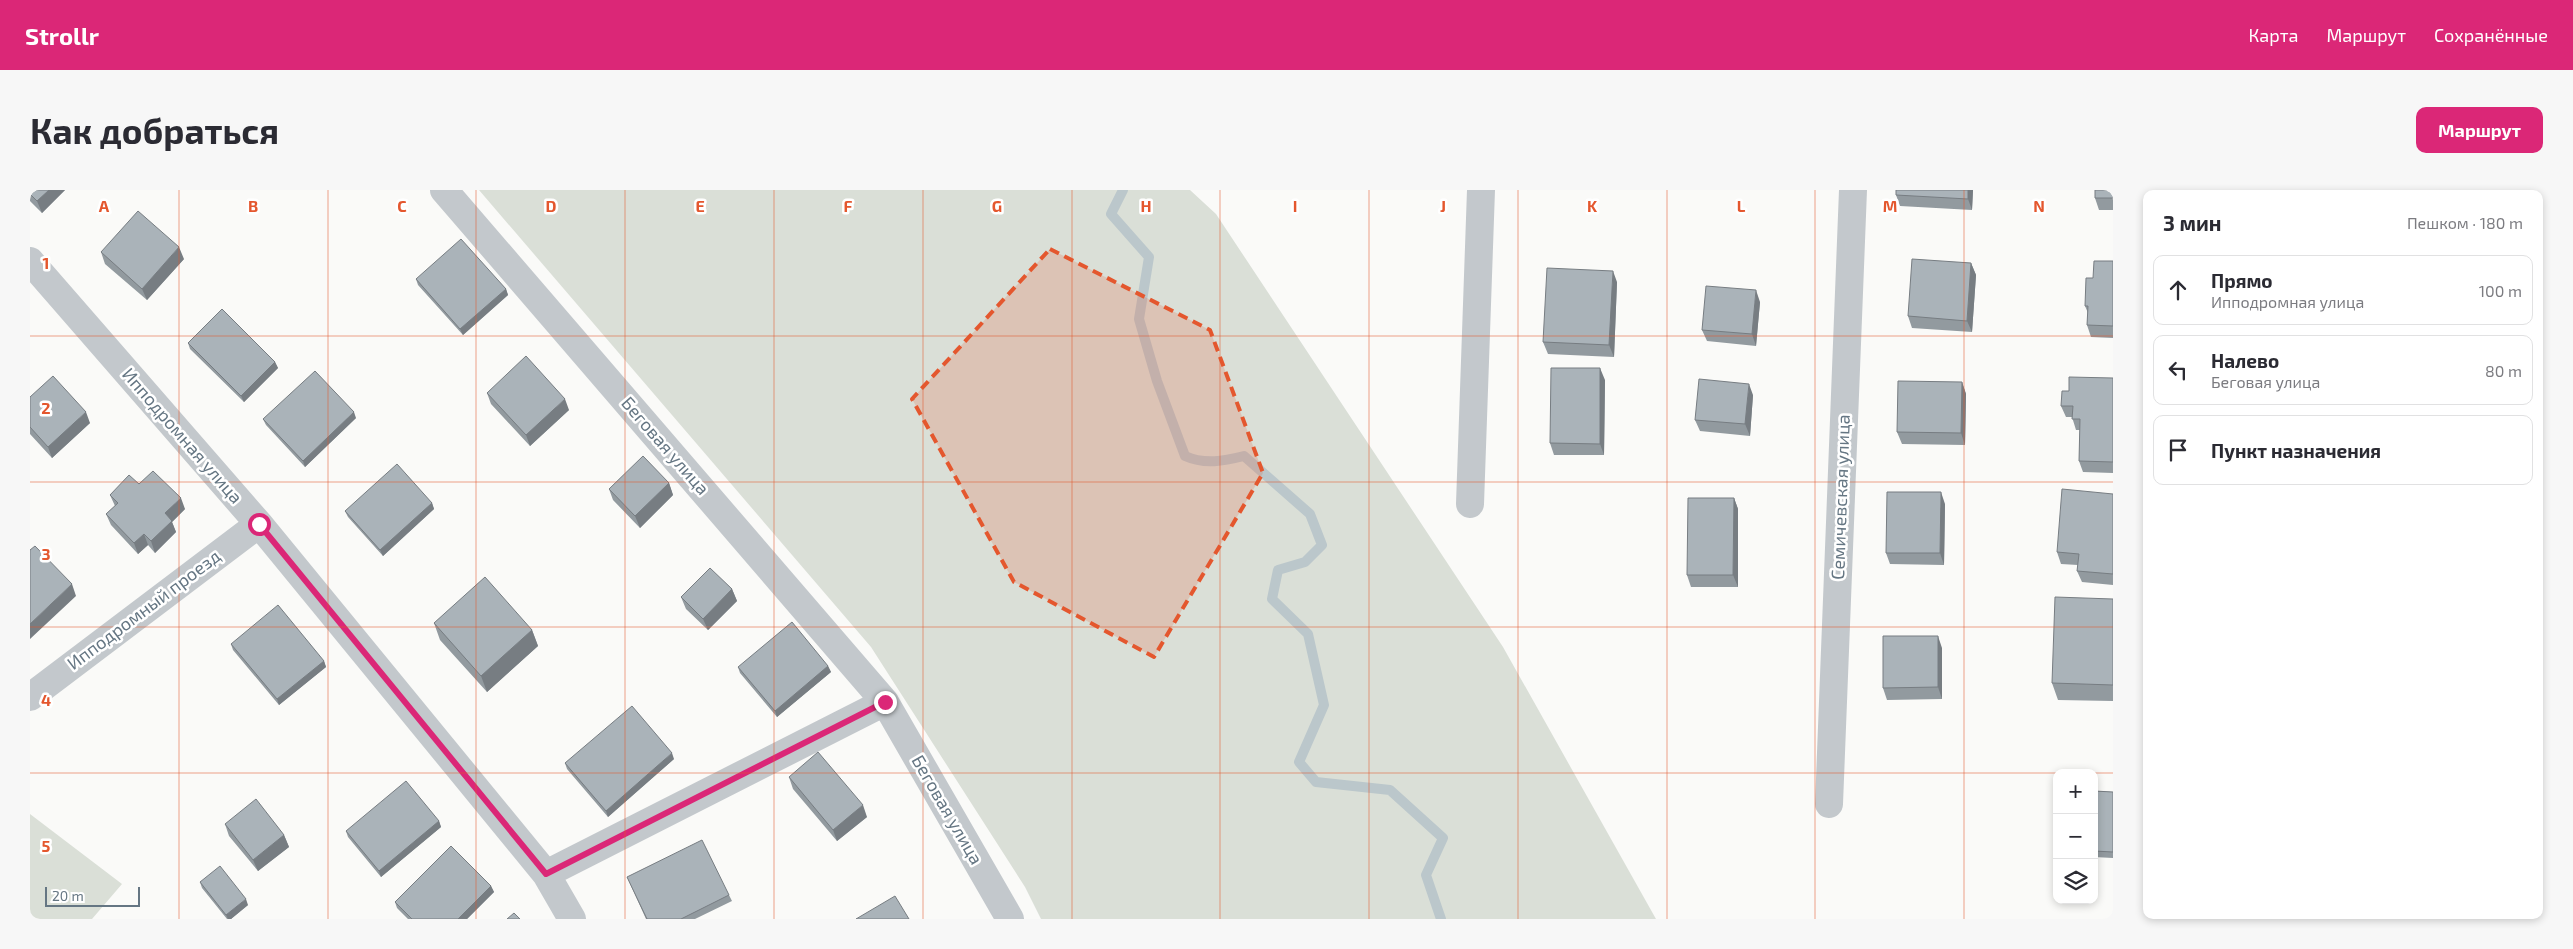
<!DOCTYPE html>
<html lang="ru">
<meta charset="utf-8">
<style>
:root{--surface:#fff;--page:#f7f7f7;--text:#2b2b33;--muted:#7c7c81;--line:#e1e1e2;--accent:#db2777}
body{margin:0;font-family:"Exo 2",sans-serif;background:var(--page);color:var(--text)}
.controls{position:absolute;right:15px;bottom:15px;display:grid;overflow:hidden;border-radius:10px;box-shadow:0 2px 8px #0003}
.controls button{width:45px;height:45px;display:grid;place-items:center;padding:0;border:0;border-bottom:1px solid var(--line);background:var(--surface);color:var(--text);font:25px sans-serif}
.scale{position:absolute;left:15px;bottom:12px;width:95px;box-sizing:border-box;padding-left:5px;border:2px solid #657683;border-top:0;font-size:14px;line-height:18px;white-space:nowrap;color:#657683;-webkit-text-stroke:4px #fff;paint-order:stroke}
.stop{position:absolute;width:15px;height:15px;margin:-11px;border:4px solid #db2777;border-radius:50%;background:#fff}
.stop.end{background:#db2777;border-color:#fff;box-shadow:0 1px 5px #0008}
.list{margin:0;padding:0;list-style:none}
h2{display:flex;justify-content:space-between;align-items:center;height:65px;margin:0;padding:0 20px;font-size:21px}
h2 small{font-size:16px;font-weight:400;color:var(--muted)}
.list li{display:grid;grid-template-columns:32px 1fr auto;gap:15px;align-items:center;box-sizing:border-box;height:70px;margin:0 10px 10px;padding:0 10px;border:1px solid var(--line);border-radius:10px}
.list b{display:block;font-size:19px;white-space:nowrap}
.list p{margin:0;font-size:16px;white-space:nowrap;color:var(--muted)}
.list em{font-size:16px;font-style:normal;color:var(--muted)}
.icon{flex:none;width:28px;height:28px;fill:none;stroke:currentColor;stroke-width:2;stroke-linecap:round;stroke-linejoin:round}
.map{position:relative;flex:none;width:2083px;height:729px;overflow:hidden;border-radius:10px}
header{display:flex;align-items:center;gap:30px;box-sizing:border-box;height:70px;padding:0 25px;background:var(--accent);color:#fff}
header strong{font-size:24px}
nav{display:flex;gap:28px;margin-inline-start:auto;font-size:18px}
.intro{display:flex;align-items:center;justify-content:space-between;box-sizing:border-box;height:120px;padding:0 30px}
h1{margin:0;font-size:35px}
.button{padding:12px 22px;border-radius:10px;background:var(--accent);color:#fff;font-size:18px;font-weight:700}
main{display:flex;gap:30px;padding:0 30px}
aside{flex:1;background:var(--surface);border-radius:10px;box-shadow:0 2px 8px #0003}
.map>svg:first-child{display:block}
.green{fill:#dadfd7}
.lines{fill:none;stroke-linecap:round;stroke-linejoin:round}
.stream{stroke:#bbc7cb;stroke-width:10}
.minor{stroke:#c3c8cc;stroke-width:28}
.wall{fill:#929a9f}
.shaded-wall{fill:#777d82}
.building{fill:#aab3b9;stroke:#777d82}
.route{stroke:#db2777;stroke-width:6}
.marked{fill:#e4572e;fill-opacity:0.2;stroke:#e4572e;stroke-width:4;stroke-dasharray:10 6;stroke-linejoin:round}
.grid{fill:none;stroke:#e4572e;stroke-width:1;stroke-opacity:0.55}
.labels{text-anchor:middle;stroke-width:5;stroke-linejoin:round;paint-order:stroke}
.street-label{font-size:18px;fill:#657683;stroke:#fff}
.grid-label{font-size:16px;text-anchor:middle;font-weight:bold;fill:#e4572e;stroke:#fff;stroke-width:5;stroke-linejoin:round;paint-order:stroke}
</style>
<header>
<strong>Strollr</strong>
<nav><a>Карта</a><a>Маршрут</a><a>Сохранённые</a></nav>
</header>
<div class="intro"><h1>Как добраться</h1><a class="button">Маршрут</a></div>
<main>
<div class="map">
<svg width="2083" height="729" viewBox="0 0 2083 729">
<rect width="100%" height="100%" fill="#fafaf8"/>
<path class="green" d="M449,0H1160L1186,24L1473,457L1626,729H1011L995,697L841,457Z
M0,624L92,694L62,729H0Z"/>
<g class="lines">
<path class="stream" d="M1093,0L1081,24L1119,67L1109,129L1127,191L1155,266C1175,275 1194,271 1214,266L1280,324L1292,355L1275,372L1248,380L1242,409L1278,444L1294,515L1269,572L1286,592L1360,600L1413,648L1396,685L1411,729"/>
<path class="minor" d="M414,0L855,512L516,684
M0,71L229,334L516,684L542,729
M1440,314L1451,0
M0,507L229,334
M855,512L980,729
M1799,614L1823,0"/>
</g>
<path class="wall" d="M0,0H35L12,23L0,11Z
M1866,0H1943L1942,20L1870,16L1866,5Z
M2083,0V20H2069L2065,8Z
M71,62L154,69L117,110L75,74Z
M2083,71V148L2061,147L2057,135L2058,123L2055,116L2063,88Z
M1941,73L1946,85L1942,142L1882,138L1878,126Z
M386,89L476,99L478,105L433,145L388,95Z
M1587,92L1584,167L1518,164L1513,152Z
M1730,112L1726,156L1677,151L1672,140Z
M158,153L245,172L248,178L214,212L160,159Z
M2083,188V283L2053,282L2049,271L2050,240H2046L2042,227H2036L2031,216L2039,201Z
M1575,190L1574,265H1524L1520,253Z
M1932,192L1936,204L1935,255L1872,254L1867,242Z
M457,203L539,220L500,256L461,214Z
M1723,205L1720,246L1670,241L1665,230Z
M0,207L60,233L22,268L0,244Z
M326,228L275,277L236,235L233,229Z
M639,293L643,305L610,338L583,310L579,299Z
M109,294L155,319L142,332L146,342L125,363L118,355L108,364L81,335L76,324L85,316L80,305Z
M2083,304V395L2052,392L2047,381L2048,375L2031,374L2027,362Z
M1704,308L1708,319V397H1661L1657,385Z
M402,313L404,319L353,366L318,327L315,321Z
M1915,314L1914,375L1860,374L1856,363Z
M702,399L707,411L678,440L656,419L651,407Z
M2083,409V511L2028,510L2022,493Z
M404,433L502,440L508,456L457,502L410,450Z
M201,454L294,471L296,477L249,515L203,460Z
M1912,458V509L1857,510L1853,498Z
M798,476L801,482L747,527L710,483L708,477Z
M644,569L578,627L537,579L535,573Z
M759,587L837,627L807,651L763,599Z
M2064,601L2083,602V668L2064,667Z
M409,631L411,637L351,687L318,647L316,641Z
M195,634L254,645L259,657L228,681L199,646Z
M597,687L699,705L702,711L665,729H616Z
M170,692L218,715L201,729H197L172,698Z
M461,696L464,702L437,729H378L367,718L365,712Z"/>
<path class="shaded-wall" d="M19,0H35L12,23L7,11Z
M1938,0H1943L1942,20L1938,9Z
M149,57L154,69L117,110L112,99Z
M1941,73L1946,85L1942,142L1937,131Z
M1583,81L1587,92L1584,167L1579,155Z
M476,99L478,105L433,145L430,139Z
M1726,100L1730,112L1726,156L1722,144Z
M245,172L248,178L214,212L211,206Z
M1570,178L1575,190L1574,265L1570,254Z
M1932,192L1936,204L1935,255L1931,243Z
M1719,194L1723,205L1720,246L1715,234Z
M535,209L539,220L500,256L496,245Z
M56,222L60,233L22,268L18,257Z
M324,222L326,228L275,277L273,271Z
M639,293L643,305L610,338L605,326Z
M1911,302L1915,314L1914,375L1910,363Z
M151,308L155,319L142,332L146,342L125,363L121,351L135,323Z
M1704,308L1708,319V397L1703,385Z
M402,313L404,319L353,366L350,360Z
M114,344L118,355L108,364L104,353Z
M42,394L46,406L0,449V434Z
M702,399L707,411L678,440L673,429Z
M502,440L508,456L457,502L451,486Z
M1908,446L1912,458V509L1908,497Z
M294,471L296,477L249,515L247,509Z
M798,476L801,482L747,527L745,521Z
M642,563L644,569L578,627L576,621Z
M833,615L837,627L807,651L803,640Z
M409,631L411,637L351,687L349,681Z
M254,645L259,657L228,681L223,670Z
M461,696L464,702L437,729H428Z
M216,709L218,715L201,729H198L196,725Z"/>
<path class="building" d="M0,0H19L7,11L0,4Z
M1866,0H1938V9L1866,5Z
M2065,0H2083V8H2065Z
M108,21L149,57L112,99L71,62Z
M431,49L476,99L430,139L386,89Z
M1882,69L1941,73L1937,131L1878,126Z
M2064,71H2083V136L2057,135L2058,116H2055L2056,88H2063Z
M1517,78L1583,81L1579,155L1513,152Z
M1676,96L1726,100L1722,144L1672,140Z
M192,119L245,172L211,206L158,153Z
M496,166L535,209L496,245L457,203Z
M1521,178H1570V254L1520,253Z
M285,181L324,222L273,271L233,229Z
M23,186L56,222L18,257L0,237V207Z
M2039,187L2083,188V272L2049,271L2050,229H2042L2043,216H2031L2032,201H2039Z
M1669,189L1719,194L1715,234L1665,230Z
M1868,191L1932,192L1931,243L1867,242Z
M613,266L639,293L605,326L579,299Z
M367,274L402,313L350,360L315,321Z
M123,281L151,308L135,323L142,331L121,351L114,344L104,353L76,324L88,313L80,305L99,285L109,294Z
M2032,299L2083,304V384L2047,381L2049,364L2027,362Z
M1857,302H1911L1910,363H1856Z
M1658,308H1704L1703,385H1657Z
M5,356L42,394L0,434V360Z
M680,378L702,399L673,429L651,407Z
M455,387L502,440L451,486L404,433Z
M2025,407L2083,409V495L2022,493Z
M248,415L294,471L247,509L201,454Z
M762,432L798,476L745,521L708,477Z
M1853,446H1908V497L1853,498Z
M602,516L642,563L576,621L535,573Z
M788,562L833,615L803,640L759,587Z
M376,591L409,631L349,681L316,641Z
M2064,601L2083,602V662L2064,661Z
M226,609L254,645L223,670L195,634Z
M672,650L699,705L651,729H617L597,687Z
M421,656L461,696L428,729H382L365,712Z
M190,676L216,709L196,725L170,692Z
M865,706L879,729H826Z
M484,723L490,729H477Z"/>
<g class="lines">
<path class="route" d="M229,334L516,684L855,512"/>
</g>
<path class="marked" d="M1020,59L1180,140L1233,283L1124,467L984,392L882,209Z"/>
<path class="grid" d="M149,0V729M298,0V729M446,0V729M595,0V729M744,0V729M893,0V729M1042,0V729M1190,0V729M1339,0V729M1488,0V729M1637,0V729M1785,0V729M1934,0V729M0,146H2083M0,292H2083M0,437H2083M0,583H2027M2064,583H2083"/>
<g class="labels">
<g class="street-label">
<text transform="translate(152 246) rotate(49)" y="6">Ипподромная улица</text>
<text transform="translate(635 256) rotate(49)" y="6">Беговая улица</text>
<text transform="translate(1811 307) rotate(-88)" y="6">Семичевская улица</text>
<text transform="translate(114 420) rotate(-37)" y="6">Ипподромный проезд</text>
<text transform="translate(917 620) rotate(60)" y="6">Беговая улица</text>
</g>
</g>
<g class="grid-label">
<text x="74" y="22">A</text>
<text x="223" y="22">B</text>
<text x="372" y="22">C</text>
<text x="521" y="22">D</text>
<text x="670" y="22">E</text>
<text x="818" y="22">F</text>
<text x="967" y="22">G</text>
<text x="1116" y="22">H</text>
<text x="1265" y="22">I</text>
<text x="1413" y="22">J</text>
<text x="1562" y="22">K</text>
<text x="1711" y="22">L</text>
<text x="1860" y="22">M</text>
<text x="2009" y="22">N</text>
<text x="16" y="79">1</text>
<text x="16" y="224">2</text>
<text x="16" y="370">3</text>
<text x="16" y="516">4</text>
<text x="16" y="662">5</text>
</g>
</svg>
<div class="controls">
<button>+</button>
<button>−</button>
<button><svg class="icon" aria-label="layers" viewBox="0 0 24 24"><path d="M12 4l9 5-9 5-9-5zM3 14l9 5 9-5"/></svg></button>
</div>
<div class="scale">20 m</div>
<div class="stop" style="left:229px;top:334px"></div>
<div class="stop end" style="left:855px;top:512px"></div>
</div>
<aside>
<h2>3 мин<small>Пешком · 180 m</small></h2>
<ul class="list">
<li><svg class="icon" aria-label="ahead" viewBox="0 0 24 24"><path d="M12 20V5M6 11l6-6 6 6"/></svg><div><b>Прямо</b><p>Ипподромная улица</p></div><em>100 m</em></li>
<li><svg class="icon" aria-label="left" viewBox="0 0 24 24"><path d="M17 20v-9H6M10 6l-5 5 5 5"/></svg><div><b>Налево</b><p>Беговая улица</p></div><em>80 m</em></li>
<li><svg class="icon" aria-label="arrive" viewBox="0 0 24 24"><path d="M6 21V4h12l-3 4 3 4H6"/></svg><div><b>Пункт назначения</b></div></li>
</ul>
</aside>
</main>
